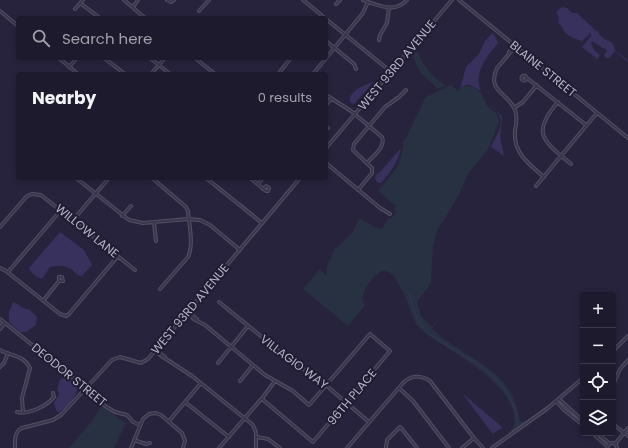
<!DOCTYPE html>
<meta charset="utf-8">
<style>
:root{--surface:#1d1a2e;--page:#252336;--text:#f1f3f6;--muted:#a0a1aa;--line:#3b384a}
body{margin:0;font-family:Poppins,sans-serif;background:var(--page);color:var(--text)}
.controls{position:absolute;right:12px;bottom:12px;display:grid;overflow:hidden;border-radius:4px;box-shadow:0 2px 6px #0003}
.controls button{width:36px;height:36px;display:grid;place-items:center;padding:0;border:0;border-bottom:1px solid var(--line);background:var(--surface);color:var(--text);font:20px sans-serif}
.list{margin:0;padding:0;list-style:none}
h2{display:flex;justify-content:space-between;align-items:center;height:52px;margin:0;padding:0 16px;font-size:17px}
h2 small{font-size:13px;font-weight:400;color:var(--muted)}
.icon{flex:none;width:22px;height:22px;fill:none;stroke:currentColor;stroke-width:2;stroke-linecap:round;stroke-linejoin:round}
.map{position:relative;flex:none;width:628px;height:448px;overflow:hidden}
.search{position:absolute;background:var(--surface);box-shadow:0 2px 6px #0003;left:16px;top:16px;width:312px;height:44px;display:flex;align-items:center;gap:10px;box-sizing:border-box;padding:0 14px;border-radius:4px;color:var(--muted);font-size:15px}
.panel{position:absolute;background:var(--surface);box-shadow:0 2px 6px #0003;left:16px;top:72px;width:312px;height:108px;border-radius:4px}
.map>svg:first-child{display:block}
.green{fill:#283141}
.water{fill:#38315e}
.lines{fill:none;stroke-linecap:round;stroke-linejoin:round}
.stream{stroke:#38315e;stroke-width:1}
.minor-casing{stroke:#534f65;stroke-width:4}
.minor{stroke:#3a374d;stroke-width:2}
.labels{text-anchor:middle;stroke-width:4;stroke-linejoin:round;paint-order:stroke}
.street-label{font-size:12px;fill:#b7b3c8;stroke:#201c32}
</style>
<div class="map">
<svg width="628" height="448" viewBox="0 0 628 448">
<rect width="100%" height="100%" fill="#27233d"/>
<path class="green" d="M413,48C419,52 420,57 423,63C428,71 438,82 446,85L437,89C433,82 426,79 421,73C416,67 416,58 410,53Z
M451,85L458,91L464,86L474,87L481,93L488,107L497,114L499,122L489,148L468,174L459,195L437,231L433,246L431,283L424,293L417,301L421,316L432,327L447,309L432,329C456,352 493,363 511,393C516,402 518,412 521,422L527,420L553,401L554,402L509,434C510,431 514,427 514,424C519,383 448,351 421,330L416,324L403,291C396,283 396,271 383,271C375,273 364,288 363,296C362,299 363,302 365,305L348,326L303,289L319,270L326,275L327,266L335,248L338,247L353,232L359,219C368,222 373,228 382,229L388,219L394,216L396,211L394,209L396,206L378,191L398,166L403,149V141L408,135V133L426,97Z
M101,406L126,423L114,448H69L92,421Z"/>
<path class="water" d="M562,7L567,8L572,13H577L594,29V31L596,30C599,32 600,36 603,38C610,43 613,39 615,51L609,58H606L604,55L607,51L606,50L592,41L591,43L594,50L600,55L599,57L597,59L582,47L591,36V33L582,41C576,39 568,37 564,31C562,28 562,25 558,23L559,17L556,12Z
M492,33L495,36L498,43C487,57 473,72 481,91C474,88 468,80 460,89L466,67L479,54L485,41Z
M371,82L372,84L354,104L350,102C349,90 363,87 371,82Z
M489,104L502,116L500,137L504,156L491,147C495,137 506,124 498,113C496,110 492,108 489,104Z
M401,148C398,162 390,173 381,183H378L375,179L376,175L381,171Z
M60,232L84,250L92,265L82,276C75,276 75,270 69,268C64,265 54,266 50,267L42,279C37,277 31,273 29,268Z
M14,302L23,308L30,310L37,317L36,325L26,332H20L9,322V311L12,306V304Z
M65,376L78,387C77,396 66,408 59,413L56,410L54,403L59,394L57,389L60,380Z
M462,393L501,426L502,428L494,433H492Z"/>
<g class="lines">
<path class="stream" d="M615,51L628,61
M409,293C413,304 415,318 423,327C428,334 437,339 445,344C471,361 503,375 514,407C517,414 517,421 518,428"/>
<g class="minor-casing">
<path id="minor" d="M124,0L145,18
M167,0L171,2L174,0
M303,0L325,18
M363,0C377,5 395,14 407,0
M459,0L628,138
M80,3L100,18
M336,4L340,0
M133,7L138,0
M75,9L83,0
M0,11L18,26
M199,11L209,0
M326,19L390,71
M379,40L380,35L387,23L389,8
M326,41L354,64L356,69
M515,47L497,68C486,92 509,93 515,110C518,117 516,124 515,131C513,153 529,164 544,177
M509,52L514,45
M59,58L78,74
M104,58L125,74
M150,58L170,74
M195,58L215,74
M69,67L77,58
M151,74L165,58
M278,74L291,58
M313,74L363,13L368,2
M521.5 78a2.5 2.5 0 1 1 5 0a2.5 2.5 0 1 1-5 0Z
M527,78L586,125
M326,95L351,111L382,137C386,147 373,156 367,163
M558,102C530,134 544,141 571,164
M326,105L331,99
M514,108L523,102L537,85
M326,128H328
M326,148L452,0
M326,163L380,208L390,214
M76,178L129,220L143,223L188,219L200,220L210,225L240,250
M152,178L186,207L188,211C189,225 194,244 188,257L160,289
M206,178L262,223
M250,178L266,191H268L269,188L266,186L263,189
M156,181L158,178
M258,184L263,178
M536,186L591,120L597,113
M358,190L372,173V168L355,152L353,150L354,144L385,107L399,97L406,90
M122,216L131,206
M73,220L109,178
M154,222L156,241
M0,227L27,196L32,194L41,195L135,270
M0,268L6,271L60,314L66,316L69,314L118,256
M8,272L61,210
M43,301L59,281H63L62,277H59V281
M219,302L289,359L321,381L369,422
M188,312L197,319
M187,313L195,320L205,325L265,375L293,391L309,405L370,334L390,351L313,442L262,399
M0,319L88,390L105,406L115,412L127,415L133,422L140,425
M0,327L4,322
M0,329L5,323
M0,350C11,356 24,355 30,368L22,398L23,412
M156,350L160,355L192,376L253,425L256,433V448
M156,350L165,357
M613,351L628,336
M218,363L248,326
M0,367L4,363L8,353
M240,381L253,365
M613,385L620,369L628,360
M399,388L413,401L449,448
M559,399L583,421
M556,401L564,410L583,425
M185,402L229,437
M17,412C28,415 47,406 54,397L53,393
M169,421L201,383
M613,424L628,436
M592,433L607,446
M597,433L609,443
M257,437L268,439L280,448
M134,440L146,444L150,443
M615,444L628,428
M15,448C15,440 14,432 22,428L53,420L61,415L112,360L120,357L141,363L148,359L300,178
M131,448L143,419L149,414L156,413L161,415L182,433L185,441L183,448
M219,448L263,397L275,381
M347,448L403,383C411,375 421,375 430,381L474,438L483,448
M386,448L387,440L400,427L402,429L417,448
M462,448L474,438
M492,448L548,408L583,378
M607,448L609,444L612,443L616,444L617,448"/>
</g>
<use href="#minor" class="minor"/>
</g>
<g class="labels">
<g class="street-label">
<text transform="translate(397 65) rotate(-50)" y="4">WEST 93RD AVENUE</text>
<text transform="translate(543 69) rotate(39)" y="4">BLAINE STREET</text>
<text transform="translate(87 231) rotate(39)" y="4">WILLOW LANE</text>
<text transform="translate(190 309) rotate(-50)" y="4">WEST 93RD AVENUE</text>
<text transform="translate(294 362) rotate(37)" y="4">VILLAGIO WAY</text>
<text transform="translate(69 375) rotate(39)" y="4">DEODOR STREET</text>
<text transform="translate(352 397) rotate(-50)" y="4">96TH PLACE</text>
</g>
</g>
</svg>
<div class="controls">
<button>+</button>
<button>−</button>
<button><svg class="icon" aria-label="locate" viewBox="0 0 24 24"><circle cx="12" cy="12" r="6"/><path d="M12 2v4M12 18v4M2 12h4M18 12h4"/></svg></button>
<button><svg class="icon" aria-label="layers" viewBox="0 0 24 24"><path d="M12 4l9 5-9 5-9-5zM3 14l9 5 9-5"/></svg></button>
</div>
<div class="search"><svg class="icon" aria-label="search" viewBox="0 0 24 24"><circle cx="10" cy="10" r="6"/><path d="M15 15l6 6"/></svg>Search here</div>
<section class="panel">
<h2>Nearby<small>0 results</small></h2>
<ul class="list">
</ul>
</section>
</div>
